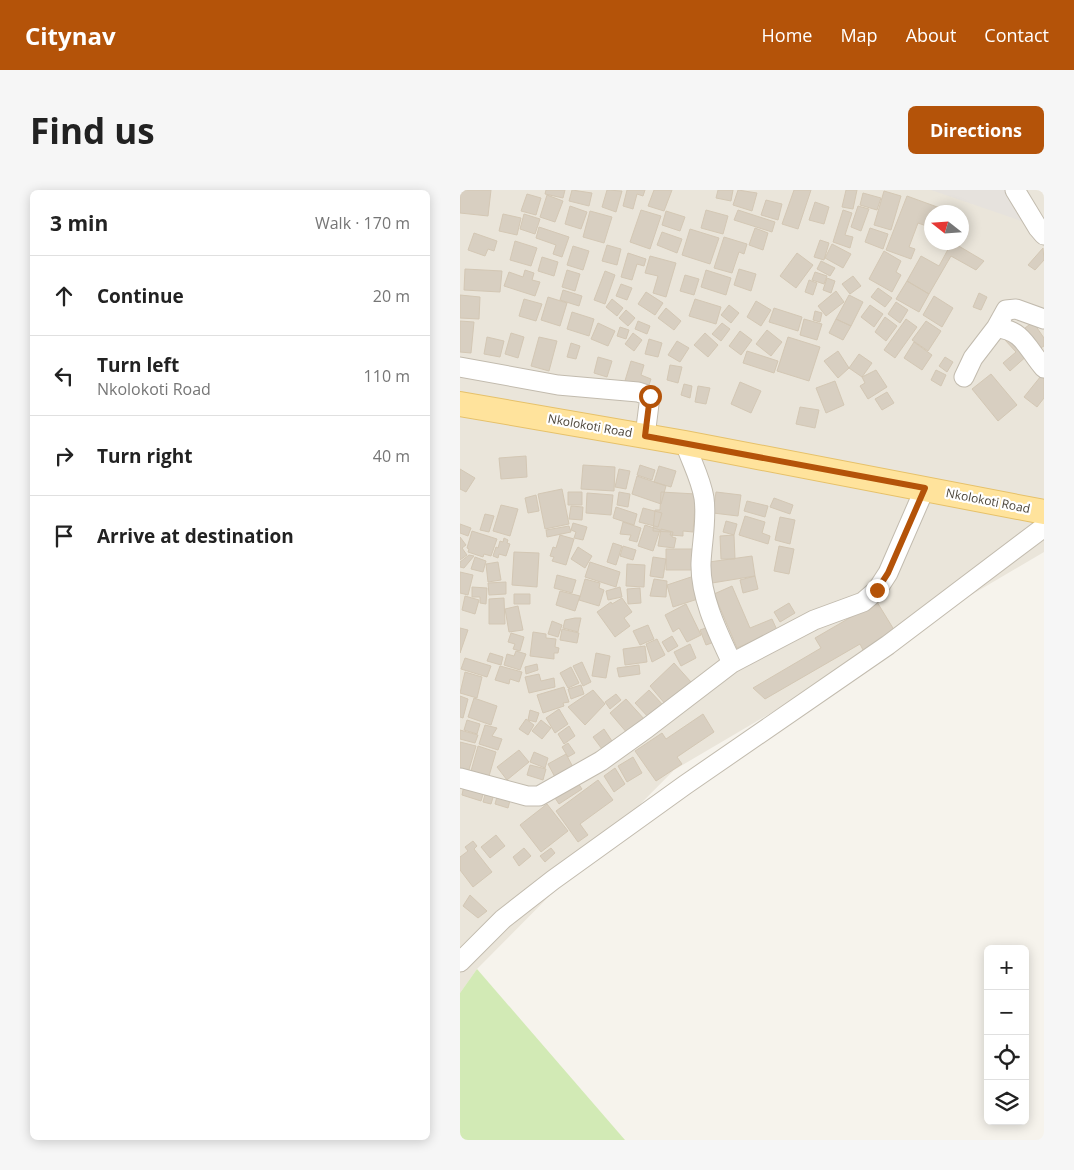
<!DOCTYPE html>
<meta charset="utf-8">
<style>
:root{--surface:#fff;--page:#f6f6f6;--text:#222;--muted:#767676;--line:#e0e0e0;--accent:#b45309}
body{margin:0;font-family:"Open Sans",sans-serif;background:var(--page);color:var(--text)}
.controls{position:absolute;right:15px;bottom:15px;display:grid;overflow:hidden;border-radius:8px;box-shadow:0 2px 12px #0003}
.controls button{width:45px;height:45px;display:grid;place-items:center;padding:0;border:0;border-bottom:1px solid var(--line);background:var(--surface);color:var(--text);font:25px sans-serif}
.compass{position:absolute;left:464px;top:15px;width:45px;height:45px;border-radius:50%;background:var(--surface);box-shadow:0 2px 12px #0003;rotate:287deg}
.stop{position:absolute;width:15px;height:15px;margin:-11px;border:4px solid #b45309;border-radius:50%;background:#fff}
.stop.end{background:#b45309;border-color:#fff;box-shadow:0 1px 5px #0008}
.list{margin:0;padding:0;list-style:none}
h2{display:flex;justify-content:space-between;align-items:center;height:65px;margin:0;padding:0 20px;font-size:21px}
h2 small{font-size:16px;font-weight:400;color:var(--muted)}
.list li{display:grid;grid-template-columns:32px 1fr auto;gap:15px;align-items:center;box-sizing:border-box;height:80px;padding:0 20px;border-top:1px solid var(--line)}
.list b{display:block;font-size:19px;white-space:nowrap}
.list p{margin:0;font-size:16px;white-space:nowrap;color:var(--muted)}
.list em{font-size:16px;font-style:normal;color:var(--muted)}
.icon{flex:none;width:28px;height:28px;fill:none;stroke:currentColor;stroke-width:2;stroke-linecap:round;stroke-linejoin:round}
.map{position:relative;flex:none;width:584px;height:950px;overflow:hidden;border-radius:8px}
header{display:flex;align-items:center;gap:30px;box-sizing:border-box;height:70px;padding:0 25px;background:var(--accent);color:#fff}
header strong{font-size:24px}
nav{display:flex;gap:28px;margin-inline-start:auto;font-size:18px}
.intro{display:flex;align-items:center;justify-content:space-between;box-sizing:border-box;height:120px;padding:0 30px}
h1{margin:0;font-size:35px}
.button{padding:12px 22px;border-radius:8px;background:var(--accent);color:#fff;font-size:18px;font-weight:700}
main{display:flex;gap:30px;padding:0 30px}
aside{flex:1;background:var(--surface);border-radius:8px;box-shadow:0 2px 12px #0003}
.map>svg:first-child{display:block}
.residential{fill:#eae5da;fill-rule:evenodd}
.industrial{fill:#e6e2dd}
.green{fill:#d2eab5}
.building{fill:#d8cfc1;stroke:#d3c7b4}
.lines{fill:none;stroke-linecap:round;stroke-linejoin:round}
.minor-casing{stroke:#c2bbae;stroke-width:21}
.major-casing{stroke:#e6c16a;stroke-width:26}
.minor{stroke:#fff;stroke-width:19}
.major{stroke:#ffe39c;stroke-width:24}
.route{stroke:#b45309;stroke-width:6}
.labels{text-anchor:middle;stroke-width:4.5;stroke-linejoin:round;paint-order:stroke}
.street-label{font-size:12px;fill:#4b4439;stroke:#fff}
</style>
<header>
<strong>Citynav</strong>
<nav><a>Home</a><a>Map</a><a>About</a><a>Contact</a></nav>
</header>
<div class="intro"><h1>Find us</h1><a class="button">Directions</a></div>
<main>
<aside>
<h2>3 min<small>Walk · 170 m</small></h2>
<ul class="list">
<li><svg class="icon" aria-label="ahead" viewBox="0 0 24 24"><path d="M12 20V5M6 11l6-6 6 6"/></svg><div><b>Continue</b></div><em>20 m</em></li>
<li><svg class="icon" aria-label="left" viewBox="0 0 24 24"><path d="M17 20v-9H6M10 6l-5 5 5 5"/></svg><div><b>Turn left</b><p>Nkolokoti Road</p></div><em>110 m</em></li>
<li><svg class="icon" aria-label="right" viewBox="0 0 24 24"><path d="M7 20v-9h11M14 6l5 5-5 5"/></svg><div><b>Turn right</b></div><em>40 m</em></li>
<li><svg class="icon" aria-label="arrive" viewBox="0 0 24 24"><path d="M6 21V4h12l-3 4 3 4H6"/></svg><div><b>Arrive at destination</b></div></li>
</ul>
</aside>
<div class="map">
<svg width="584" height="950" viewBox="0 0 584 950">
<rect width="100%" height="100%" fill="#f6f3ec"/>
<path class="residential" d="M0,0H584V362L214,580L17,779L0,803ZM472,22H502V52H472Z"/>
<path class="industrial" d="M471,0H567L576,36Z"/>
<path class="green" d="M17,779L165,950H0V803Z"/>
<path class="building" d="M0,0H31L28,26L0,23Z
M86,0H105L103,8L85,4Z
M112,0L132,3L129,16L109,11Z
M147,0L162,1L156,22L142,17Z
M167,0H185L183,6L177,4L173,19L163,16Z
M194,0H212L204,21L188,16Z
M258,0H273L271,11L256,8Z
M278,0L297,3L292,21L273,15Z
M334,0H351L338,39L322,34Z
M386,0H397L393,19L382,17Z
M424,1L441,6L431,40L414,35Z
M403,3L421,8L417,20L400,15Z
M67,4L81,8L76,25L61,21Z
M87,5L103,11L95,32L80,27Z
M447,6L491,22H472V38L458,33L449,57L455,59L451,69L426,60Z
M306,10L322,14L318,30L301,25Z
M355,12L369,17L364,34L349,30Z
M110,16L127,22L121,39L105,34Z
M398,16L409,19L401,41L391,37Z
M181,20L201,26L190,59L170,52Z
M246,20L268,26L263,44L241,38Z
M278,20L315,32L312,42L274,30Z
M383,20L392,23L385,45L393,47L390,58L373,52Z
M130,21L152,27L144,53L123,47Z
M206,21L225,27L220,41L202,35Z
M43,24L61,28L57,45L39,41Z
M64,24L80,29L75,44L60,39Z
M79,37L109,47L102,67L93,64L96,55L76,48Z
M295,38L308,43L303,60L289,55Z
M410,38L428,44L423,59L405,52Z
M230,39L259,48L250,74L222,65Z
M202,42L222,49L217,63L197,55Z
M14,43L37,51L34,61L28,59L25,66L8,60Z
M264,47L287,54L284,64L279,62L272,83L254,78Z
M360,50L369,53L364,70L354,67Z
M55,51L77,58L71,76L50,70Z
M492,52L524,71L516,80L491,66L469,104L447,91L461,66L479,76Z
M372,54L391,64L383,78L365,68Z
M147,55L161,59L157,75L142,71Z
M113,56L129,61L123,80L107,75Z
M583,58L584,70L575,80L568,75Z
M424,61L441,71L436,82L441,85L432,102L409,89Z
M168,63L186,69L184,76L177,74L172,90L161,87Z
M337,63L353,75L336,98L320,86Z
M190,66L216,73L206,107L193,103L198,86L185,83Z
M82,67L98,72L94,86L78,81Z
M361,71L375,78L370,86L357,79Z
M5,79L42,81L40,102L4,100Z
M279,79L296,84L291,101L274,95Z
M65,80L74,83L72,90L80,92L75,106L44,96L49,82L63,87Z
M107,80L120,84L115,101L102,97Z
M246,80L271,88L266,105L241,97Z
M145,81L155,85L145,114L134,110Z
M355,82L367,86L364,94L352,90Z
M225,85L239,89L234,105L220,101Z
M393,86L401,96L390,104L382,94Z
M367,88L375,91L371,103L363,100Z
M349,90L357,93L353,105L345,102Z
M447,91L469,104L459,122L436,109Z
M161,94L172,98L167,110L156,106Z
M418,98L432,108L425,117L411,107Z
M103,100L122,106L119,116L100,110Z
M376,101L384,112L366,126L358,116Z
M186,102L203,113L195,125L178,114Z
M519,103L527,107L521,120L513,117Z
M0,105L20,107L19,129L0,128Z
M389,105L403,112L391,136L376,129Z
M474,106L493,118L482,137L463,125Z
M88,107L107,113L100,136L81,130Z
M64,109L82,114L76,131L59,126Z
M152,109L163,118L157,126L146,117Z
M235,109L261,117L256,134L229,126Z
M296,111L311,120L301,136L287,127Z
M436,112L448,120L440,133L428,124Z
M269,115L279,123L271,133L261,125Z
M410,115L423,124L414,137L401,127Z
M206,118L221,131L214,140L198,128Z
M314,118L342,127L338,141L309,132Z
M166,120L175,128L168,136L159,128Z
M355,121L362,123L360,132L353,130Z
M112,122L134,129L129,146L107,139Z
M425,127L437,136L426,151L415,142Z
M344,129L362,134L357,150L340,145Z
M376,129L391,136L383,150L369,143Z
M446,129L457,137L435,168L424,160Z
M0,131L14,132L11,163L0,162Z
M178,131L190,136L187,144L175,139Z
M466,131L481,141L468,161L452,150Z
M573,132L584,148V156L579,159L565,138Z
M138,133L155,141L148,156L131,149Z
M262,133L270,139L261,151L252,144Z
M160,137L169,140L166,149L157,146Z
M307,140L322,152L311,166L296,154Z
M280,141L292,150L281,165L269,156Z
M51,143L64,147L58,168L45,164Z
M173,143L182,150L174,161L165,154Z
M245,143L258,155L248,167L234,155Z
M551,144L569,164L550,181L543,173L556,162L545,150Z
M27,147L44,151L40,167L24,164Z
M79,147L97,151L89,181L71,176Z
M328,147L360,157L349,191L317,181Z
M189,149L202,153L198,167L185,164Z
M217,151L229,158L220,172L208,165Z
M454,152L472,165L462,180L444,168Z
M111,153L120,156L116,169L107,167Z
M287,161L318,171L314,183L283,173Z
M378,161L389,178L378,188L364,171Z
M399,164L412,173L402,187L389,178Z
M138,167L152,171L147,187L134,183Z
M485,167L493,172L487,182L479,176Z
M171,171L184,175L181,185L191,189L187,201L164,194Z
M210,175L222,177L218,193L207,190Z
M416,180L427,197L408,209L400,196L405,193L402,187Z
M476,180L486,185L481,196L471,190Z
M531,184L557,215L538,231L512,199Z
M581,186L584,189V208L577,217L564,207Z
M375,191L384,215L366,223L356,198Z
M280,192L301,201L291,223L271,214Z
M224,194L232,196L230,208L221,205Z
M238,196L250,198L246,214L235,212Z
M427,202L434,213L422,220L415,209Z
M340,217L359,220L355,238L336,234Z
M66,266L67,287L41,289L39,268Z
M123,275L155,277L154,301L121,299Z
M180,275L195,280L192,290L177,285Z
M199,276L216,281L211,297L194,292Z
M0,279L15,288L6,302L0,299Z
M159,279L170,281L166,299L155,297Z
M177,286L206,296L201,314L172,304Z
M102,299L109,334L85,339L78,304Z
M108,302H122V315H108Z
M159,302L170,304L168,317L157,315Z
M201,302L236,304L233,342L223,341V346L210,345L211,342L193,341L195,320H200Z
M256,302L281,305L278,326L253,323Z
M127,303L153,305L151,325L126,323Z
M76,305L79,321L68,323L65,308Z
M314,308L333,315L330,324L310,317Z
M287,311L308,316L305,327L284,321Z
M41,315L58,319L50,346L33,341Z
M111,316L123,317L122,330L109,329Z
M156,317L177,324L174,335L153,328Z
M183,318L202,323L198,337L179,332Z
M25,324L34,326L29,342L20,340Z
M285,326L305,332L302,343L310,346L308,354L279,345Z
M320,327L335,330L330,354L315,350Z
M266,331L277,334L274,345L263,342Z
M163,332L181,338L177,352L169,350L171,345L160,344Z
M113,333L127,337L123,350L114,348L116,342L111,340Z
M0,334L11,338L8,346L0,343Z
M185,335L200,340L193,361L178,356Z
M109,336L111,342L87,347L86,340Z
M201,339L213,342L212,347L216,348L214,358L198,356Z
M12,341L37,349L31,366L24,364L23,367L8,362L9,359L7,358Z
M100,345L114,349L106,375L92,371L94,367L90,366L93,357L96,358Z
M274,345L275,369H261L260,346Z
M0,347L6,355L2,358L7,365L0,370Z
M44,348L48,350L47,353L50,354L46,366L39,364L38,368L33,366L36,357L38,358L40,351L43,352Z
M153,353L162,356L156,375L147,372Z
M163,356L176,360L173,370L160,366Z
M319,356L334,359L329,384L314,381Z
M118,357L132,366L125,378L111,369Z
M206,359H234L235,380H206Z
M54,362L79,363L77,397L52,395Z
M9,365L14,366L4,378L0,377V372Z
M292,366L295,386L252,393L249,372Z
M15,367L26,371L23,382L11,379Z
M193,367L206,369L203,388L190,386Z
M38,372L41,390L28,392L26,374Z
M130,372L160,382L156,397L125,387Z
M167,374L185,375L184,397L166,396Z
M0,382L13,385L8,405L0,403Z
M97,385L116,390L112,403L94,398Z
M234,386L241,408L213,417L207,395Z
M295,386L298,399L283,403L280,390Z
M125,389L140,393L139,398L144,400L139,416L119,410Z
M194,389L207,391L206,407L190,406Z
M46,392V404L29,405L28,393Z
M272,396L290,438L312,429L317,440L277,458L254,404Z
M12,397L27,398L26,414L20,413V407H12Z
M160,397L162,407L148,410L146,401Z
M180,398L181,413L168,414L167,399Z
M100,401L120,406L115,421L96,415Z
M54,404H70V414H54Z
M5,406L19,410L15,424L2,420Z
M44,408L45,434H29V409Z
M162,408L172,422L164,428L170,436L155,447L137,422L151,412L152,414Z
M417,412L436,443L404,462L400,454L305,509L293,498L361,458L355,448Z
M329,413L335,423L320,432L314,422Z
M226,414L241,445L227,452L219,438L213,442L205,425Z
M58,416L63,440L49,442L45,419Z
M115,428H121L118,442L103,438L105,430Z
M92,431L102,435L98,447L88,444Z
M188,435L194,449L180,455L173,441Z
M254,435L260,450L246,455L240,440Z
M0,438L8,440L0,463Z
M102,439L119,443L117,453L100,450Z
M73,442L86,444V448L96,449L95,457L99,458L98,463H94V469L70,466Z
M51,443L64,447L60,461L53,459L55,454L48,452Z
M212,446L218,456L208,462L202,452Z
M197,449L205,465L192,472L186,454Z
M230,454L236,468L221,476L214,462Z
M185,456L187,472L165,475L163,459Z
M56,461L66,464L60,480L44,475L47,464L54,466Z
M30,463L43,467L41,475L27,471Z
M136,463L150,466L146,488L132,486Z
M5,468L31,476L27,487L1,479Z
M122,472L131,492L123,496L113,476Z
M214,473L231,492L206,515L190,496Z
M77,474L78,480L66,484L65,477Z
M179,475L180,484L159,487L157,478Z
M40,476L62,482L59,492L50,489L49,494L35,490Z
M111,477L119,493L108,498L100,483Z
M5,482L22,487L17,508L0,503Z
M79,484L81,491L94,488L95,497L69,503L65,487Z
M121,495L124,504L111,509L108,499Z
M104,497L109,512L103,513L104,516L83,523L77,505Z
M133,500L145,514L125,535L108,517Z
M189,500L204,516L190,529L175,513Z
M156,504L161,510L150,519L145,512Z
M0,506L8,509L3,528L0,527Z
M14,508L37,516L31,535L8,527Z
M166,509L185,530L168,544L150,523Z
M99,519L108,534L95,543L86,528Z
M70,520L79,523L76,532L68,530Z
M243,524L254,542L217,567L222,574L196,591L175,561L202,543L206,549Z
M66,529L74,535L68,545L59,539Z
M7,530L20,534L17,544L4,540Z
M81,530L91,538L82,549L72,541Z
M25,535L37,538L32,546L42,549L38,560L19,554Z
M109,536L115,546L104,554L98,544Z
M144,539L152,551L142,559L133,547Z
M0,540L18,545L15,553L0,549Z
M0,552L16,556L8,583L0,581Z
M108,553L115,563L108,567L102,557Z
M18,556L36,562L29,586L11,581Z
M59,560L69,572L47,590L37,577Z
M74,562L88,568L85,578L70,572Z
M106,564L114,579L96,589L88,574Z
M173,567L182,583L167,592L158,576Z
M70,575L86,579L83,590L67,585Z
M155,578L165,594L154,602L144,586Z
M116,590L122,599L99,614L93,605Z
M138,590L153,610L120,634L128,645L118,652L96,621Z
M4,595L24,601L21,611L2,605Z
M26,601L34,604L31,614L23,612Z
M38,603L51,607L48,618L35,614Z
M87,614L108,641L81,662L60,635Z
M36,645L45,656L30,668L21,657Z
M13,651L17,656L14,659L32,682L13,697L0,680V667L8,661L5,657Z
M64,658L71,666L59,676L53,667Z
M91,658L95,663L85,672L80,666Z
M10,705L27,721L18,728L3,716Z"/>
<g class="lines">
<g class="minor-casing">
<path id="minor" d="M555,0L578,38L584,45
M536,138L546,120L556,119L584,129
M0,177L98,195L178,202L190,206L185,246
M504,187L513,168L536,138C563,139 568,160 584,178
M225,253C231,271 241,289 244,308C247,330 242,351 241,373C240,407 258,443 272,473
M0,588L67,606H79L141,571L187,538L272,473L354,430L403,412L417,400L428,383L465,298
M0,772L43,729L93,690L225,595L428,455L584,337"/>
</g>
<g class="major-casing">
<path id="major" d="M0,214L225,253L584,322"/>
</g>
<use href="#minor" class="minor"/>
<use href="#major" class="major"/>
</g>
<g class="lines">
<path class="route" d="M190,206L185,246L465,298L428,383L417,400"/>
</g>
<g class="labels">
<g class="street-label">
<text transform="translate(130 236) rotate(10)" y="4">Nkolokoti Road</text>
<text transform="translate(528 311) rotate(11)" y="4">Nkolokoti Road</text>
</g>
</g>
</svg>
<div class="controls">
<button>+</button>
<button>−</button>
<button><svg class="icon" aria-label="locate" viewBox="0 0 24 24"><circle cx="12" cy="12" r="6"/><path d="M12 2v4M12 18v4M2 12h4M18 12h4"/></svg></button>
<button><svg class="icon" aria-label="layers" viewBox="0 0 24 24"><path d="M12 4l9 5-9 5-9-5zM3 14l9 5 9-5"/></svg></button>
</div>
<svg class="compass" viewBox="-18 -18 36 36"><path d="M0-13l5 13h-10z" fill="#e53935"/><path d="M0 13l5-13h-10z" fill="#767676"/></svg>
<div class="stop" style="left:190px;top:206px"></div>
<div class="stop end" style="left:417px;top:400px"></div>
</div>
</main>
